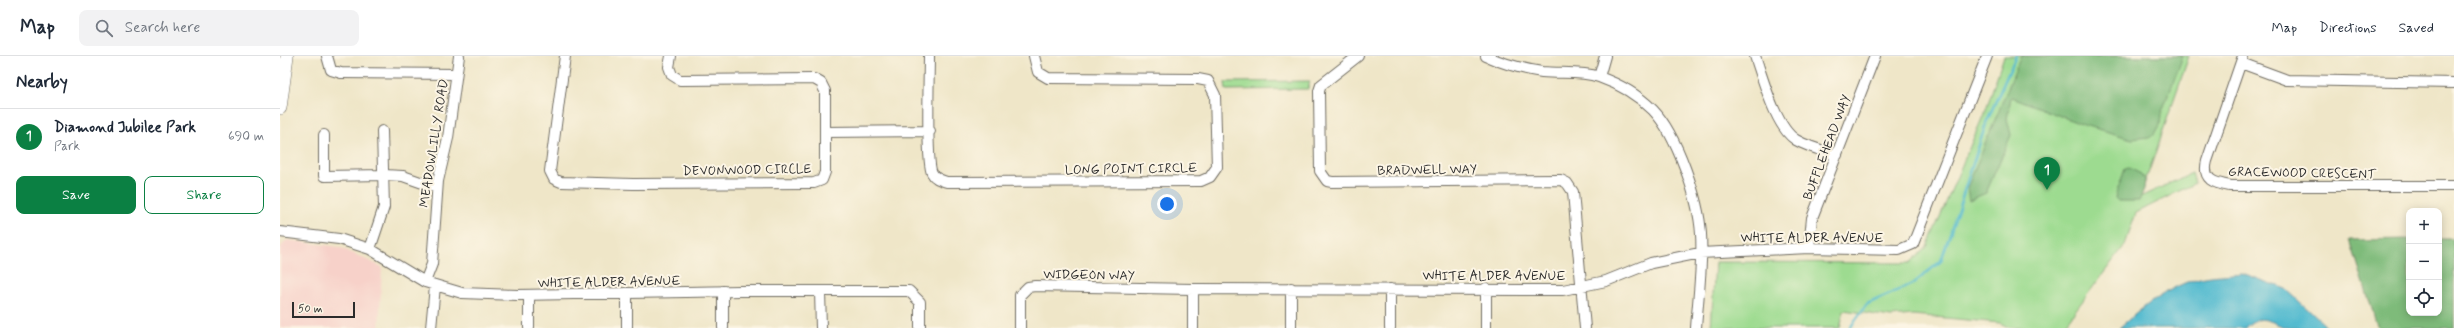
<!DOCTYPE html>
<meta charset="utf-8">
<style>
:root{--surface:#fff;--page:#f2f2f3;--text:#1f2937;--muted:#747a83;--line:#e0e1e3;--accent:#0b8043}
body{margin:0;font-family:Mynerve,sans-serif;background:var(--page);color:var(--text)}
.controls{position:absolute;right:12px;bottom:12px;display:grid;overflow:hidden;border-radius:8px;box-shadow:0 2px 10px #0003}
.controls button{width:36px;height:36px;display:grid;place-items:center;padding:0;border:0;border-bottom:1px solid var(--line);background:var(--surface);color:var(--text);font:20px sans-serif}
.scale{position:absolute;left:12px;bottom:10px;width:63px;box-sizing:border-box;padding-left:4px;border:2px solid #2b2b2b;border-top:0;font-size:11px;line-height:14px;white-space:nowrap;color:#2b2b2b;-webkit-text-stroke:3px #fcf5e5;paint-order:stroke}
.you{position:absolute;left:887px;top:148px;width:14px;height:14px;margin:-10px;border:3px solid #fff;border-radius:50%;background:#1a73e8;box-shadow:0 0 0 6px #1a73e833}
.badge{display:grid;place-items:center;width:26px;height:26px;border-radius:50%;background:var(--accent);color:#fff;font-size:13px;font-weight:700}
.pin{position:absolute;translate:-50% -33px;filter:drop-shadow(0 1px 2px #0008)}
.pin::after{content:'';position:absolute;top:21px;width:14px;height:12px;background:inherit;clip-path:polygon(0 0,100% 0,50% 100%)}
.list{margin:0;padding:0;list-style:none}
h2{display:flex;justify-content:space-between;align-items:center;height:52px;margin:0;padding:0 16px;font-size:17px}
h2 small{font-size:13px;font-weight:400;color:var(--muted)}
.list li{display:grid;grid-template-columns:26px 1fr auto;gap:12px;align-items:center;box-sizing:border-box;height:56px;padding:0 16px;border-top:1px solid var(--line)}
.list b{display:block;font-size:15px;white-space:nowrap}
.list p{margin:0;font-size:13px;white-space:nowrap;color:var(--muted)}
.list em{font-size:13px;font-style:normal;color:var(--muted)}
.actions{display:flex;gap:8px;padding:12px 16px}
.actions a{flex:1;padding:9px 0;border:1px solid var(--accent);border-radius:8px;text-align:center;font-size:14px;color:var(--accent)}
.actions .main{background:var(--accent);color:#fff}
.icon{flex:none;width:22px;height:22px;fill:none;stroke:currentColor;stroke-width:2;stroke-linecap:round;stroke-linejoin:round}
.map{position:relative;flex:none;width:2174px;height:272px;overflow:hidden}
header{display:flex;align-items:center;gap:24px;box-sizing:border-box;height:56px;padding:0 20px;background:var(--surface);border-bottom:1px solid var(--line)}
header strong{font-size:19px}
nav{display:flex;gap:22px;margin-inline-start:auto;font-size:14px}
.search{width:280px;height:36px;background:var(--page);display:flex;align-items:center;gap:10px;box-sizing:border-box;padding:0 14px;border-radius:8px;color:var(--muted);font-size:15px}
main{display:flex}
aside{flex:1;background:var(--surface)}
.map>svg:first-child{display:block}
.built{fill:#f7d1c9}
.green{fill:#9ddb90;stroke:#64835e}
.forest{fill:#7ebb7a;stroke:#547352}
.water{fill:#51bacf;stroke:#3e727d}
.lines{fill:none;stroke-linecap:round;stroke-linejoin:round}
.stream{stroke:#51bacf;stroke-width:2.5}
.minor-casing{stroke:#706c62;stroke-width:12}
.major-casing{stroke:#706c62;stroke-width:14}
.minor{stroke:#fff;stroke-width:10}
.major{stroke:#fff;stroke-width:13}
.labels{text-anchor:middle;stroke-width:4;stroke-linejoin:round;paint-order:stroke}
.street-label{font-size:13px;fill:#2b2b2b;stroke:#fcf5e5}
</style>
<header>
<strong>Map</strong>
<div class="search"><svg class="icon" aria-label="search" viewBox="0 0 24 24"><circle cx="10" cy="10" r="6"/><path d="M15 15l6 6"/></svg>Search here</div>
<nav><a>Map</a><a>Directions</a><a>Saved</a></nav>
</header>
<main>
<aside>
<h2>Nearby<small></small></h2>
<ul class="list">
<li><span class="badge">1</span><div><b>Diamond Jubilee Park</b><p>Park</p></div><em>690 m</em></li>
</ul>
<div class="actions"><a class="main">Save</a><a>Share</a></div>
</aside>
<div class="map">
<svg width="2174" height="272" viewBox="0 0 2174 272">
<rect width="100%" height="100%" fill="#fcf5e5"/>
<filter id="ink" filterUnits="userSpaceOnUse"><feTurbulence type="fractalNoise" baseFrequency=".025" numOctaves="2"/><feDisplacementMap in="SourceGraphic" scale="8" xChannelSelector="R" yChannelSelector="G"/><feConvolveMatrix kernelMatrix="1 2 1 2 8 2 1 2 1" color-interpolation-filters="sRGB"/></filter>
<filter id="wash" filterUnits="userSpaceOnUse"><feTurbulence type="fractalNoise" baseFrequency=".012" numOctaves="4" result="noise"/><feDisplacementMap in="SourceGraphic" scale="16" xChannelSelector="R" yChannelSelector="G"/><feGaussianBlur stdDeviation="0.9" result="paint"/><feColorMatrix in="noise" values="0 0 0 0 0 0 0 0 0 0 0 0 0 0 0 0 0 1.4 0 .05"/><feComposite in="paint" operator="in"/></filter>
<g filter="url(#wash)">
<rect width="100%" height="100%" fill="#efe6c8"/>
<path class="built" d="M7,184L59,191L102,211L99,272H0V192Z"/>
<path class="green" d="M1724,0H1909L1860,141L1912,117L1915,127L1856,157L1845,189L1782,272H1730L1720,267L1633,259L1611,261L1564,254L1560,272H1431L1435,206L1630,207L1647,191L1706,53Z
M1030,25L1028,33L946,34L945,26Z"/>
<path class="forest" d="M1741,0H1903L1881,58L1880,69L1875,78L1869,81L1852,83L1801,68L1731,41L1727,63L1731,79L1706,137L1689,144L1687,132Z
M1849,112L1861,118L1865,123L1864,133L1859,145H1838L1835,142L1836,138L1845,113Z
M2129,183V257H2159V183H2174V272H2098L2070,184Z"/>
<path class="water" d="M1962,217L2006,233L2048,272C2035,272 2022,272 2010,272C1996,271 1981,253 1965,272H1839C1862,252 1886,232 1916,223C1930,219 1947,219 1962,217Z"/>
<g class="lines">
<path class="stream" d="M1570,272L1587,248L1633,228L1661,205L1707,65L1736,0"/>
</g>
</g>
<g filter="url(#ink)">
<g class="lines">
<g class="minor-casing">
<path id="minor" d="M47,0L51,14L61,17L176,18
M285,0L270,115L274,123L281,126L353,128L534,127L542,124L545,116V35L541,27L534,23L400,24L392,19L389,11L391,0
M649,0C649,19 646,105 652,117C655,123 661,124 667,126L921,125L930,121L937,111L935,39L928,25L918,23L768,22L758,16L754,0
M1078,0L1041,29L1039,35L1040,115L1047,125L1052,126L1281,124L1287,127L1293,136L1305,272
M1206,0C1224,8 1243,13 1262,16C1281,18 1301,15 1319,21C1339,28 1359,40 1373,54C1397,79 1419,144 1421,178C1423,206 1418,243 1416,272
M1475,0C1483,23 1496,72 1516,84C1528,91 1544,95 1557,99
M1963,0L1927,105C1922,124 1934,127 1950,130H2174
M1961,7L2007,24L2174,27
M1319,21L1325,0
M545,76L650,75
M44,79V120L104,119L123,120L157,132
M0,176L59,183L90,193L145,226L182,237L238,239L461,235H629L640,246V272
M1529,192L1532,162L1595,0
M90,193L104,151L102,75
M145,226L152,208L158,125L168,82L179,0
M1011,232V272
M1206,232V272
M913,233V272
M443,235V272
M540,235L541,272
M151,272L155,230
M249,272V239
M347,272V237
M740,272V239L748,231L755,230L913,233L1283,234L1326,225L1371,207L1420,197L1529,192L1619,194L1633,188L1637,178L1707,0
M1110,272V233"/>
</g>
<g class="major-casing">
<path id="major" d="M0,52L7,0"/>
</g>
<use href="#minor" class="minor"/>
<use href="#major" class="major"/>
</g>
</g>
<g class="labels">
<g class="street-label">
<text transform="translate(153 87) rotate(-81)" y="5">MEADOWLILLY ROAD</text>
<text transform="translate(1546 91) rotate(-69)" y="5">BUFFLEHEAD WAY</text>
<text transform="translate(851 112) rotate(-1)" y="5">LONG POINT CIRCLE</text>
<text transform="translate(467 113) rotate(-1)" y="5">DEVONWOOD CIRCLE</text>
<text transform="translate(1147 113) rotate(-1)" y="5">BRADWELL WAY</text>
<text transform="translate(2022 116) rotate(1)" y="5">GRACEWOOD CRESCENT</text>
<text x="1532" y="186">WHITE ALDER AVENUE</text>
<text transform="translate(809 218) rotate(1)" y="5">WIDGEON WAY</text>
<text x="1214" y="224">WHITE ALDER AVENUE</text>
<text transform="translate(329 225) rotate(-1)" y="5">WHITE ALDER AVENUE</text>
</g>
</g>
</svg>
<div class="controls">
<button>+</button>
<button>−</button>
<button><svg class="icon" aria-label="locate" viewBox="0 0 24 24"><circle cx="12" cy="12" r="6"/><path d="M12 2v4M12 18v4M2 12h4M18 12h4"/></svg></button>
</div>
<div class="scale">50 m</div>
<div class="you"></div>
<div class="pin badge" style="left:1767px;top:134px">1</div>
</div>
</main>
